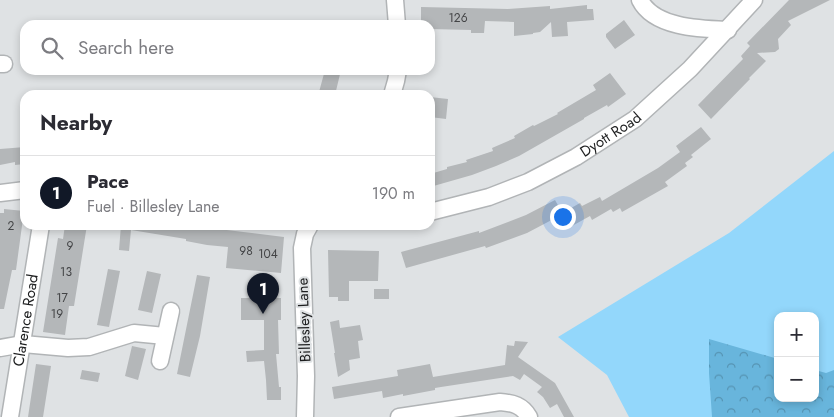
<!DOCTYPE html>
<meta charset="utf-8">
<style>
:root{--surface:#fff;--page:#f7f7f7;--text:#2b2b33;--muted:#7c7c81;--line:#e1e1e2;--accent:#111827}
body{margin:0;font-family:Jost,sans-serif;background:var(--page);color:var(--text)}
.controls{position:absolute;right:15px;bottom:15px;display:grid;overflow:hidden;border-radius:10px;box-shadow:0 2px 8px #0003}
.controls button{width:45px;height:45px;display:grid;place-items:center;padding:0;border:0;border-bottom:1px solid var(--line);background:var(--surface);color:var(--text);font:25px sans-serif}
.you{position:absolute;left:562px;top:216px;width:18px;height:18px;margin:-12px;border:4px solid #fff;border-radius:50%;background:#1a73e8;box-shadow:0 0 0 8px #1a73e833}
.badge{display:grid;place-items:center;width:32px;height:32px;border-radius:50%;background:var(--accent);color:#fff;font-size:16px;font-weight:700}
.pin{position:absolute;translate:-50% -41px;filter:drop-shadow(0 1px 2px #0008)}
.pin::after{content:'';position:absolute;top:26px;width:18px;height:15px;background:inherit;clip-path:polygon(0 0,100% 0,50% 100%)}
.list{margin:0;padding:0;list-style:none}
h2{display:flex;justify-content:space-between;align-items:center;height:65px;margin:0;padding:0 20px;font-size:21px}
h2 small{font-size:16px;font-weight:400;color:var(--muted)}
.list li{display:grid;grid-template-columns:32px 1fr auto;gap:15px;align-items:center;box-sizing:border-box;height:75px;padding:0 20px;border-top:1px solid var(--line)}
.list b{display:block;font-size:19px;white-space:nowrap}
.list p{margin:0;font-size:16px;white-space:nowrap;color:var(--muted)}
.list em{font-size:16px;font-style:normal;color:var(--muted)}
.icon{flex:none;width:28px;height:28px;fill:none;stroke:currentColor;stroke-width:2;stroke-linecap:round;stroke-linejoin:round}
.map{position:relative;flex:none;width:834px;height:417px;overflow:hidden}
.search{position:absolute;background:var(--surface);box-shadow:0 2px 8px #0003;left:20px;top:20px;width:415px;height:55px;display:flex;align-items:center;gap:12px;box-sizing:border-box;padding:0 18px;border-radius:15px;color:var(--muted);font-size:19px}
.panel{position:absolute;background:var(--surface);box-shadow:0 2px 8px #0003;left:20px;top:90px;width:415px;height:140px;border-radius:15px}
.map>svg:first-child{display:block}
.grass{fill:#93d7fb;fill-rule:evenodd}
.forest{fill:url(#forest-crowns)}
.building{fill:#b4b7b9}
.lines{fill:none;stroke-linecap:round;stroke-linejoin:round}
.minor-casing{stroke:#b1b4b6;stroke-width:19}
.minor{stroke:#fff;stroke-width:16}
.labels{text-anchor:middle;stroke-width:4;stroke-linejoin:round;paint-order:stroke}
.number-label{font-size:12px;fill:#434446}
.street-label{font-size:15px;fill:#1d1e1f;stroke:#dfe2e4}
</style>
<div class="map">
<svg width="834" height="417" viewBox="0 0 834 417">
<defs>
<pattern id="forest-crowns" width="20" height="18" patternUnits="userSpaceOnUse" patternTransform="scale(1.25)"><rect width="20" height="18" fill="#68b5dc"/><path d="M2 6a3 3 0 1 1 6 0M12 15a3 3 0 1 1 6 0" fill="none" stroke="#5593b2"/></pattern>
</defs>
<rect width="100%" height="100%" fill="#dfe2e4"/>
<path class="grass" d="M834,151V417H629L607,375L558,337L729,233ZM778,316H815V398H778Z"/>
<path class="forest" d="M709,339L778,359V398H815V370L826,373L834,370V417H712L709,373Z"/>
<path class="building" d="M789,0H830L788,21L791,25L778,39L779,49L775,52L757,53L766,61L749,78L750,79L711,119L698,105L743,59L741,56L750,46L747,43Z
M587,5V9H593L594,20L567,22L568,36L552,37L551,22L540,32L533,33V34L514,36V22L485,21L484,33H471V30L430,29V25H421V7L508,9L550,6V9Z
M624,20L635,35L615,49L606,37V34Z
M325,70H341L335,95L319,92Z
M610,73L626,94L608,107L607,105L584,118V119L519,156L496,166L472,175L430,187V174L447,169V167L467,162L466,160L493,151L492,148L515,138L514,136L533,125L534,126L558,114L557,113L596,90L593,85Z
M430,97L448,99L446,119L430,117Z
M701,127L711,139L691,155L693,157L685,163L687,166L665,182L668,186L622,212L620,208L613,212L611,209L592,220L590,216L572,226L564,212L580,203L582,206L600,197L602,201L658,168L680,152L676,146Z
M25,147V164L15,165V162L0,165V149Z
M555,200L563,214L527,233L486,248L485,246L406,268L401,252L479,231V233L526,215Z
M4,209L24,211L16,270H12L4,309H0V213H4Z
M65,225H87L74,306H69L65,335L43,332L58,238L63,239Z
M121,225H200L210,227V228L284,237L281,273L226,268L228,247L207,245L186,241V239L131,230L129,251L119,250Z
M328,250L379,251L378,281H349V301H338V297H329Z
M108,269L120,271L109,327L97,325Z
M147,271L161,274L152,313L138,310Z
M197,275L210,277L200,336L190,377L177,374Z
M374,289H389V299H374Z
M241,298H281V320H278L279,354H276L279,387H281V400H267L266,380L264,361L247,362L246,351L264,350V320H241Z
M339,320L340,328L360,325L363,340L358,341L360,358L349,360L350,370L338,377L334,353H335L330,322Z
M515,341L528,342L518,357L555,383L574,417H564L557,404L550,408L543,397L537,392L542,387L524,374L520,380L513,376L441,387L435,388V390L403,396V394L383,398L382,391L334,399L332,387L398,376L397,370L430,364L433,377L505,365L507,345L514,346Z
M132,346L146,349L138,380L125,376Z
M36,364L51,366L43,417H28Z
M82,370L100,373L98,382L80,379Z"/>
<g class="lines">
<g class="minor-casing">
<g id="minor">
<path d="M395,0L397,25"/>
<path d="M640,0C654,28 701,29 728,30"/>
<path d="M0,64H4"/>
<path d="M392,95L396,81L398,70"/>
<path d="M0,193L25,190"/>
<path id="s1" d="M430,212L489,197L528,182L576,157L635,119L690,69L754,0"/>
<path d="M0,348L23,344L68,348L89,347L134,333L165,336"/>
<path d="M160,361L171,311"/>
<path id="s2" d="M10,417L41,225"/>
<path d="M305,417L306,376L302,248L305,234L310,225"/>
<path d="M399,417L500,402C513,403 522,405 529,417"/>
</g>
</g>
<use href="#minor" class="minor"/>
</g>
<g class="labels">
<g class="number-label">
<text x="458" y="22">126</text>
<text x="11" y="230">2</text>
<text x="70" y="250">9</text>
<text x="246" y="255">98</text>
<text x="268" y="258">104</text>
<text x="66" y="276">13</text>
<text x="62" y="302">17</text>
<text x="57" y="318">19</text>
</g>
<g class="street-label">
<text dy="5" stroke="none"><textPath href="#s1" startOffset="198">Dyott Road</textPath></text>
<text transform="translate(304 320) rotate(-92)" y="5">Billesley Lane</text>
<text dy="5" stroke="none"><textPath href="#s2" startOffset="98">Clarence Road</textPath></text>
</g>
</g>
</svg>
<div class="controls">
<button>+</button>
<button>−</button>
</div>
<div class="you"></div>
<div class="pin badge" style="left:263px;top:314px">1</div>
<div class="search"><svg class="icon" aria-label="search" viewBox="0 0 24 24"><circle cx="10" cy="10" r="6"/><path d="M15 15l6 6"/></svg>Search here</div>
<section class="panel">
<h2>Nearby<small></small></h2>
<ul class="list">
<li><span class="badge">1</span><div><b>Pace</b><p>Fuel · Billesley Lane</p></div><em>190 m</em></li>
</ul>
</section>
</div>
